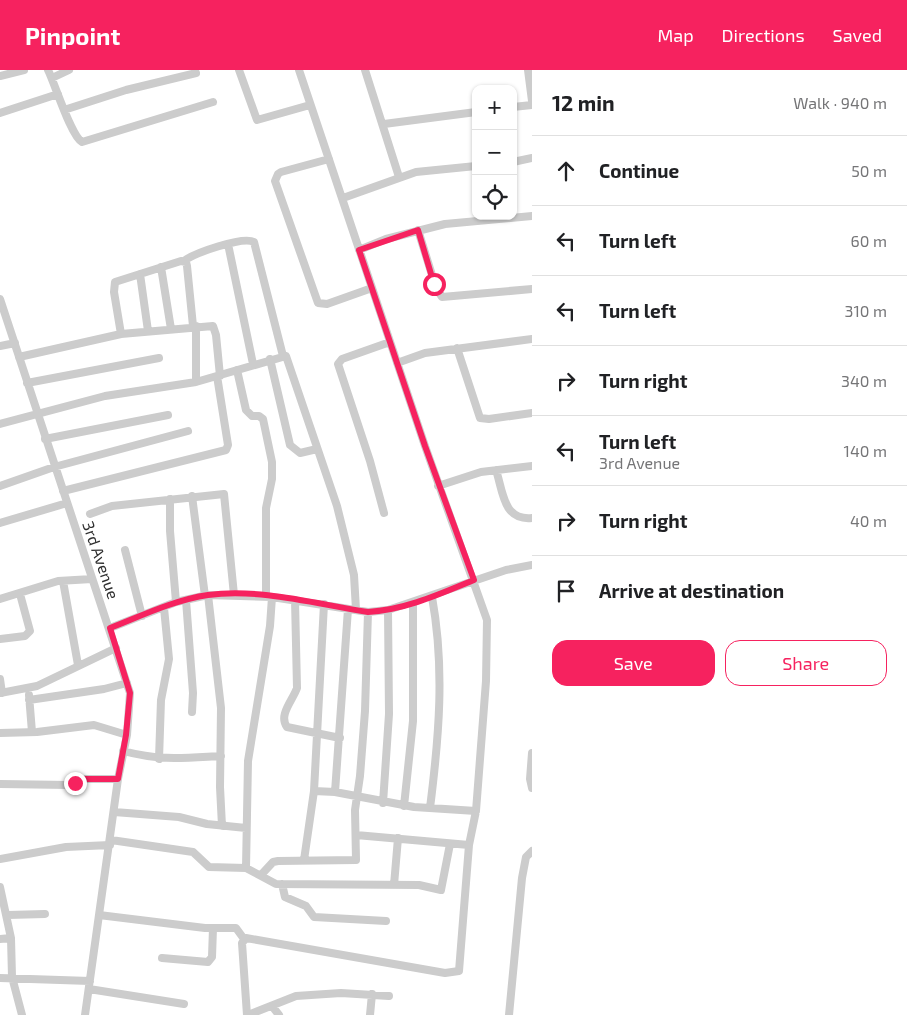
<!DOCTYPE html>
<meta charset="utf-8">
<style>
:root{--surface:#fff;--page:#f6f6f6;--text:#202124;--muted:#757577;--line:#e0e0e0;--accent:#f6225f}
body{margin:0;font-family:"Exo 2",sans-serif;background:var(--page);color:var(--text)}
.controls{position:absolute;right:15px;top:15px;display:grid;overflow:hidden;border-radius:10px;box-shadow:0 1px 4px #0004}
.controls button{width:45px;height:45px;display:grid;place-items:center;padding:0;border:0;border-bottom:1px solid var(--line);background:var(--surface);color:var(--text);font:25px sans-serif}
.stop{position:absolute;width:15px;height:15px;margin:-11px;border:4px solid #f6225f;border-radius:50%;background:#fff}
.stop.end{background:#f6225f;border-color:#fff;box-shadow:0 1px 5px #0008}
.list{margin:0;padding:0;list-style:none}
h2{display:flex;justify-content:space-between;align-items:center;height:65px;margin:0;padding:0 20px;font-size:21px}
h2 small{font-size:16px;font-weight:400;color:var(--muted)}
.list li{display:grid;grid-template-columns:32px 1fr auto;gap:15px;align-items:center;box-sizing:border-box;height:70px;padding:0 20px;border-top:1px solid var(--line)}
.list b{display:block;font-size:19px;white-space:nowrap}
.list p{margin:0;font-size:16px;white-space:nowrap;color:var(--muted)}
.list em{font-size:16px;font-style:normal;color:var(--muted)}
.actions{display:flex;gap:10px;padding:15px 20px}
.actions a{flex:1;padding:11px 0;border:1px solid var(--accent);border-radius:15px;text-align:center;font-size:18px;color:var(--accent)}
.actions .main{background:var(--accent);color:#fff}
.icon{flex:none;width:28px;height:28px;fill:none;stroke:currentColor;stroke-width:2;stroke-linecap:round;stroke-linejoin:round}
.map{position:relative;flex:none;width:532px;height:945px;overflow:hidden}
header{display:flex;align-items:center;gap:30px;box-sizing:border-box;height:70px;padding:0 25px;background:var(--accent);color:#fff}
header strong{font-size:24px}
nav{display:flex;gap:28px;margin-inline-start:auto;font-size:18px}
main{display:flex}
aside{flex:1;background:var(--surface)}
.map>svg:first-child{display:block}
.lines{fill:none;stroke-linecap:round;stroke-linejoin:round}
.minor{stroke:#ccc;stroke-width:8}
.route{stroke:#f6225f;stroke-width:6}
.labels{text-anchor:middle;stroke-width:5;stroke-linejoin:round;paint-order:stroke}
.street-label{font-size:16px;fill:#2f2f2f;stroke:#fff}
</style>
<header>
<strong>Pinpoint</strong>
<nav><a>Map</a><a>Directions</a><a>Saved</a></nav>
</header>
<main>
<div class="map">
<svg width="532" height="945" viewBox="0 0 532 945">
<rect width="100%" height="100%" fill="#fff"/>
<g class="lines">
<path class="minor" d="M48,0C55,14 71,66 82,72L213,32
M239,0L257,50L310,35
M365,0L399,107
M528,0L532,31
M0,6L24,0
M52,8L69,0
M513,37L532,35
M64,40L126,20L196,3
M0,43L58,24
M384,54L476,42
M329,89L281,102L278,104L275,111L318,233L327,234L372,218
M513,92L532,88
M343,128L416,102L476,96
M418,160L436,218L442,227L532,219
M228,174L253,294
M359,180L386,169L445,154L532,146
M184,191C194,183 243,166 254,172L283,286
M161,197L171,259
M140,204L148,261
M0,229L130,623L127,665L118,709L85,945
M121,264L114,222L115,212L181,191L186,192L187,196L193,256
M0,276L15,273
M457,278L480,348L489,349L532,343
M19,287L121,264L213,256L216,265L220,306
M270,289L290,375L300,383L317,379
M397,293L425,283L532,269
M237,300L246,340L252,346H259L263,349L272,392V409L266,438V526
M196,312V256
M27,313L159,288
M0,354L105,326L196,312L286,286L337,436L354,505L356,540
M45,369L168,345
M496,400C503,421 503,451 532,448
M0,416L54,397L188,361
M438,416L481,402L532,396
M63,421L226,380L228,375L217,306
M192,426L205,526
M170,429V461L176,532
M384,443L370,391L338,294L342,289L390,272
M90,444L112,436L224,424L234,525
M0,453L67,433
M125,480L142,546
M63,511L78,595
M208,525L221,638L220,717L222,756
M0,529L58,511L92,509
M186,530L193,623L192,642
M295,530L297,618C293,630 278,645 287,657L340,668
M110,558L176,532L208,525L272,527L368,542L388,540L506,500L532,495
M0,569L25,566L30,561L20,524
M0,609L2,623
M0,623L37,616L116,578
M29,625L32,662
M29,630L104,619L127,613
M0,663L37,662L94,655L127,665
M123,681C161,691 183,688 221,686
M532,683L530,709L532,718
M159,689L161,630L169,589L164,538
M0,714L69,715L80,709H118
M314,721L335,722L414,737L476,741
M335,722L348,539
M383,733L389,644L388,540
M404,736L413,651V533
M430,738C439,667 445,598 432,527
M114,742L179,747L207,754L246,758
M356,765L469,775
M111,770L193,782L209,797L246,798L276,814L419,815L441,820L450,774
M0,789L66,777L110,775
M304,790L314,721L324,534
M246,798L248,691L270,556L272,527
M261,805L273,792L278,791L356,790L355,740L360,706L365,641L368,542
M282,814L285,827L306,836L314,847L386,851
M394,815L398,768
M0,817L11,868L12,907L22,945
M8,845L45,844
M99,845L205,858H236L244,869
M0,869L11,868
M162,888L208,892L212,887L213,858
M0,908L90,911
M89,919L184,934
M272,936L279,945
M247,945L242,873L246,868L445,903L459,901L469,775L476,741L486,611L487,550L425,376L299,0
M248,945L296,926L341,923L389,926
M370,945L372,924
M509,945L522,808L526,787L532,781"/>
</g>
<g class="lines">
<path class="route" d="M75,713L80,709H118L126,665L130,623L110,558C141,546 174,530 208,525C260,518 316,534 368,542C405,540 440,524 474,510L425,376L359,180L418,160L434,214"/>
</g>
<g class="labels">
<g class="street-label">
<text transform="translate(101 490) rotate(71)" y="6">3rd Avenue</text>
</g>
</g>
</svg>
<div class="controls">
<button>+</button>
<button>−</button>
<button><svg class="icon" aria-label="locate" viewBox="0 0 24 24"><circle cx="12" cy="12" r="6"/><path d="M12 2v4M12 18v4M2 12h4M18 12h4"/></svg></button>
</div>
<div class="stop" style="left:434px;top:214px"></div>
<div class="stop end" style="left:75px;top:713px"></div>
</div>
<aside>
<h2>12 min<small>Walk · 940 m</small></h2>
<ul class="list">
<li><svg class="icon" aria-label="ahead" viewBox="0 0 24 24"><path d="M12 20V5M6 11l6-6 6 6"/></svg><div><b>Continue</b></div><em>50 m</em></li>
<li><svg class="icon" aria-label="left" viewBox="0 0 24 24"><path d="M17 20v-9H6M10 6l-5 5 5 5"/></svg><div><b>Turn left</b></div><em>60 m</em></li>
<li><svg class="icon" aria-label="left" viewBox="0 0 24 24"><path d="M17 20v-9H6M10 6l-5 5 5 5"/></svg><div><b>Turn left</b></div><em>310 m</em></li>
<li><svg class="icon" aria-label="right" viewBox="0 0 24 24"><path d="M7 20v-9h11M14 6l5 5-5 5"/></svg><div><b>Turn right</b></div><em>340 m</em></li>
<li><svg class="icon" aria-label="left" viewBox="0 0 24 24"><path d="M17 20v-9H6M10 6l-5 5 5 5"/></svg><div><b>Turn left</b><p>3rd Avenue</p></div><em>140 m</em></li>
<li><svg class="icon" aria-label="right" viewBox="0 0 24 24"><path d="M7 20v-9h11M14 6l5 5-5 5"/></svg><div><b>Turn right</b></div><em>40 m</em></li>
<li><svg class="icon" aria-label="arrive" viewBox="0 0 24 24"><path d="M6 21V4h12l-3 4 3 4H6"/></svg><div><b>Arrive at destination</b></div></li>
</ul>
<div class="actions"><a class="main">Save</a><a>Share</a></div>
</aside>
</main>
